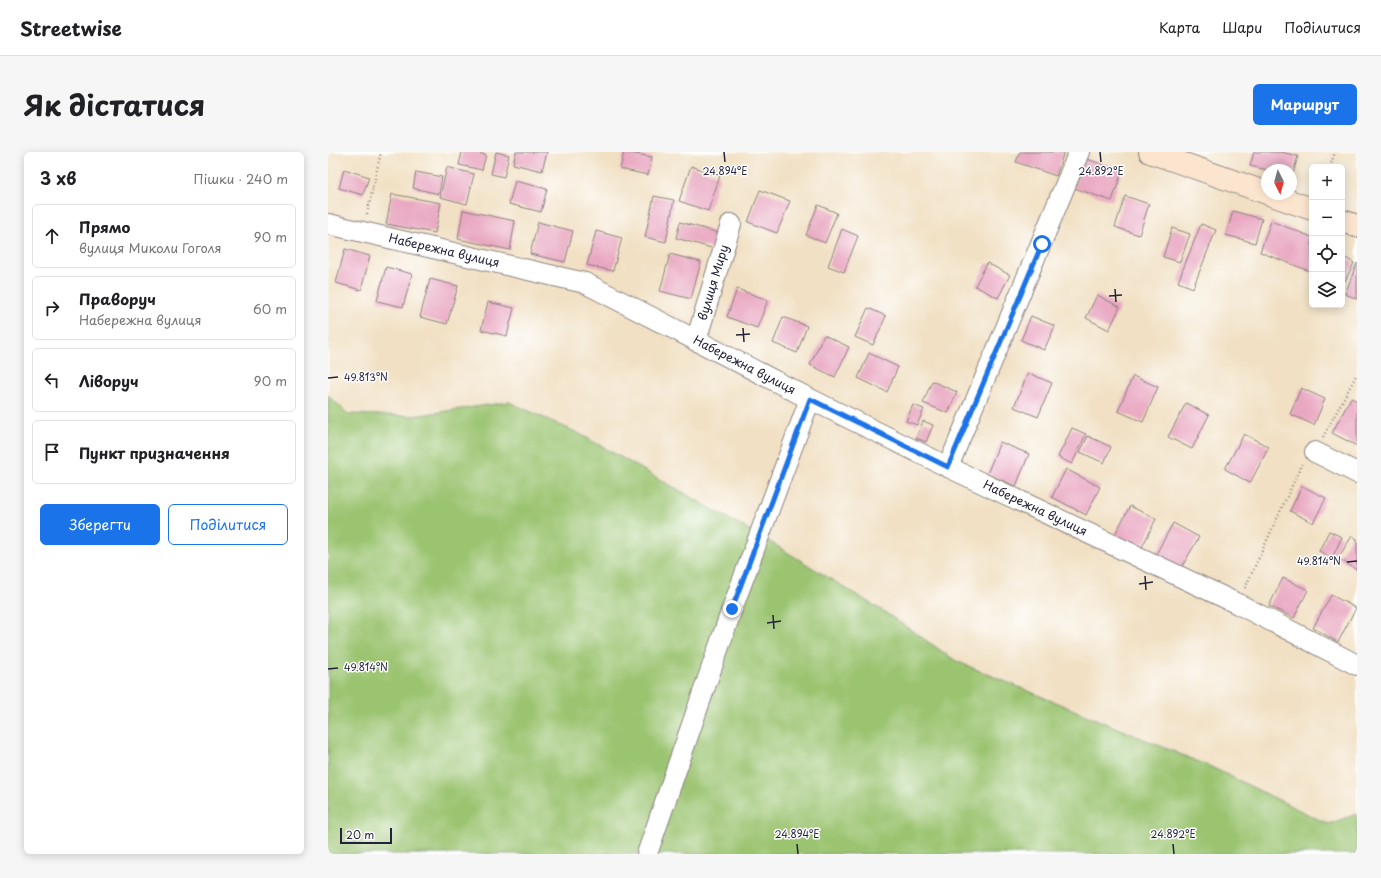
<!DOCTYPE html>
<html lang="uk">
<meta charset="utf-8">
<style>
:root{--surface:#fff;--page:#f6f6f6;--text:#202124;--muted:#757577;--line:#e0e0e0;--accent:#1a73e8}
body{margin:0;font-family:"Playpen Sans",sans-serif;background:var(--page);color:var(--text)}
.controls{position:absolute;right:12px;top:12px;display:grid;overflow:hidden;border-radius:6px;box-shadow:0 2px 10px #0003}
.controls button{width:36px;height:36px;display:grid;place-items:center;padding:0;border:0;border-bottom:1px solid var(--line);background:var(--surface);color:var(--text);font:20px sans-serif}
.compass{position:absolute;left:933px;top:12px;width:36px;height:36px;border-radius:50%;background:var(--surface);box-shadow:0 2px 10px #0003;rotate:174deg}
.scale{position:absolute;left:12px;bottom:10px;width:52px;box-sizing:border-box;padding-left:4px;border:2px solid #22223b;border-top:0;font-size:11px;line-height:14px;white-space:nowrap;color:#22223b;-webkit-text-stroke:3px #fff;paint-order:stroke}
.stop{position:absolute;width:12px;height:12px;margin:-9px;border:3px solid #1a73e8;border-radius:50%;background:#fff}
.stop.end{background:#1a73e8;border-color:#fff;box-shadow:0 1px 4px #0008}
.list{margin:0;padding:0;list-style:none}
h2{display:flex;justify-content:space-between;align-items:center;height:52px;margin:0;padding:0 16px;font-size:17px}
h2 small{font-size:13px;font-weight:400;color:var(--muted)}
.list li{display:grid;grid-template-columns:26px 1fr auto;gap:12px;align-items:center;box-sizing:border-box;height:64px;margin:0 8px 8px;padding:0 8px;border:1px solid var(--line);border-radius:6px}
.list b{display:block;font-size:15px;white-space:nowrap}
.list p{margin:0;font-size:13px;white-space:nowrap;color:var(--muted)}
.list em{font-size:13px;font-style:normal;color:var(--muted)}
.actions{display:flex;gap:8px;padding:12px 16px}
.actions a{flex:1;padding:9px 0;border:1px solid var(--accent);border-radius:6px;text-align:center;font-size:14px;color:var(--accent)}
.actions .main{background:var(--accent);color:#fff}
.icon{flex:none;width:22px;height:22px;fill:none;stroke:currentColor;stroke-width:2;stroke-linecap:round;stroke-linejoin:round}
.map{position:relative;flex:none;width:1029px;height:702px;overflow:hidden;border-radius:6px}
header{display:flex;align-items:center;gap:24px;box-sizing:border-box;height:56px;padding:0 20px;background:var(--surface);border-bottom:1px solid var(--line)}
header strong{font-size:19px}
nav{display:flex;gap:22px;margin-inline-start:auto;font-size:14px}
.intro{display:flex;align-items:center;justify-content:space-between;box-sizing:border-box;height:96px;padding:0 24px}
h1{margin:0;font-size:28px}
.button{padding:10px 18px;border-radius:6px;background:var(--accent);color:#fff;font-size:14px;font-weight:700}
main{display:flex;gap:24px;padding:0 24px}
aside{flex:1;background:var(--surface);border-radius:6px;box-shadow:0 2px 10px #0003}
.map>svg:first-child{display:block}
.green{fill:#9bc471;stroke:#5e7356}
.building{fill:#e9a7c1}
.lines{fill:none;stroke-linecap:round;stroke-linejoin:round}
.street-casing{stroke:#8a817f;stroke-width:22}
.secondary-casing{stroke:#8a817f;stroke-width:24}
.path{stroke:#8a817f;stroke-width:2.5;stroke-dasharray:1 3;stroke-linecap:butt}
.street{stroke:#fff;stroke-width:20}
.secondary{stroke:#fce5cf;stroke-width:22}
.route{stroke:#1a73e8;stroke-width:5}
.ticks{fill:none;stroke:#22223b;stroke-width:1.5}
.labels{text-anchor:middle;stroke-width:3;stroke-linejoin:round;paint-order:stroke}
.street-label{font-size:12px;fill:#22223b;stroke:#fff}
.ticks-label{font-size:10px;text-anchor:middle;fill:#22223b;stroke:#fff;stroke-width:3;stroke-linejoin:round;paint-order:stroke}
</style>
<header>
<strong>Streetwise</strong>
<nav><a>Карта</a><a>Шари</a><a>Поділитися</a></nav>
</header>
<div class="intro"><h1>Як дістатися</h1><a class="button">Маршрут</a></div>
<main>
<aside>
<h2>3 хв<small>Пішки · 240 m</small></h2>
<ul class="list">
<li><svg class="icon" aria-label="ahead" viewBox="0 0 24 24"><path d="M12 20V5M6 11l6-6 6 6"/></svg><div><b>Прямо</b><p>вулиця Миколи Гоголя</p></div><em>90 m</em></li>
<li><svg class="icon" aria-label="right" viewBox="0 0 24 24"><path d="M7 20v-9h11M14 6l5 5-5 5"/></svg><div><b>Праворуч</b><p>Набережна вулиця</p></div><em>60 m</em></li>
<li><svg class="icon" aria-label="left" viewBox="0 0 24 24"><path d="M17 20v-9H6M10 6l-5 5 5 5"/></svg><div><b>Ліворуч</b></div><em>90 m</em></li>
<li><svg class="icon" aria-label="arrive" viewBox="0 0 24 24"><path d="M6 21V4h12l-3 4 3 4H6"/></svg><div><b>Пункт призначення</b></div></li>
</ul>
<div class="actions"><a class="main">Зберегти</a><a>Поділитися</a></div>
</aside>
<div class="map">
<svg width="1029" height="702" viewBox="0 0 1029 702">
<rect width="100%" height="100%" fill="#fff"/>
<filter id="ink" filterUnits="userSpaceOnUse"><feTurbulence type="fractalNoise" baseFrequency=".025" numOctaves="2"/><feDisplacementMap in="SourceGraphic" scale="8" xChannelSelector="R" yChannelSelector="G"/><feConvolveMatrix kernelMatrix="1 2 1 2 8 2 1 2 1" color-interpolation-filters="sRGB"/></filter>
<filter id="wash" filterUnits="userSpaceOnUse"><feTurbulence type="fractalNoise" baseFrequency=".012" numOctaves="4" result="noise"/><feDisplacementMap in="SourceGraphic" scale="16" xChannelSelector="R" yChannelSelector="G"/><feGaussianBlur stdDeviation="0.9" result="paint"/><feColorMatrix in="noise" values="0 0 0 0 0 0 0 0 0 0 0 0 0 0 0 0 0 1.4 0 .05"/><feComposite in="paint" operator="in"/></filter>
<g filter="url(#wash)">
<rect width="100%" height="100%" fill="#f1e0c3"/>
<path class="green" d="M0,243L20,262L85,264L181,250L252,282L449,394L558,461L628,509L883,615L1000,672L1029,662V702H0Z"/>
<g id="blocks">
<path class="building" d="M134,0H145L158,3L154,18L131,13Z
M168,0L181,3L176,25L163,22Z
M188,0H219L214,19L185,12Z
M296,0L324,5L320,23L292,17Z
M692,0H736L728,24L688,10Z
M926,0H953L970,4L964,25H963V18H939L922,14Z
M756,6L794,19L784,49L746,36Z
M363,14L392,24L380,59L351,49Z
M119,15L146,22L139,52L112,45Z
M16,17L41,25L35,43L11,36Z
M88,20L114,25L111,42L85,36Z
M187,29L219,37L213,60L181,52Z
M432,38L462,49L449,81L420,70Z
M64,42L113,51L107,81L58,72Z
M326,44L346,48L338,90L317,85Z
M797,44L821,52L811,83L787,75Z
M490,53L509,61L497,91L478,83Z
M135,58L187,69L182,98L130,87Z
M905,59L934,67L927,91L898,83Z
M943,69L984,85V120L932,100Z
M210,70L245,79L237,110L202,102Z
M352,70L391,81L387,97L348,86Z
M873,72L888,78L865,136L850,130Z
M844,76L862,82L852,110L835,105Z
M514,77L530,84L516,120L500,114Z
M268,79L294,86L285,119L259,113Z
M17,97L42,104L33,138L8,131Z
M342,102L373,110L363,147L332,139Z
M1014,104L1026,111L1017,129L1014,127Z
M659,111L682,123L670,146L647,134Z
M1029,111V147L1017,142Z
M58,115L84,122L75,155L49,149Z
M102,127L130,134L119,172L92,165Z
M409,137L440,148L429,176L399,165Z
M769,143L792,155L781,178L758,166Z
M160,150L186,156L179,184L153,178Z
M540,156L558,164L545,193L527,185Z
M703,164L727,174L716,198L693,188Z
M455,165L479,174L469,201L445,191Z
M496,183L521,195L507,225L482,213Z
M541,201L570,215L559,240L530,226Z
M700,221L724,231L710,265L686,255Z
M805,224L830,235L815,270L790,259Z
M604,229L629,240L620,261L595,251Z
M973,236L997,247L986,273L962,262Z
M1023,246L1029,249V294L1004,281Z
M858,251L881,263L864,297L840,285Z
M585,253L596,257L589,273L578,269Z
M595,269L605,273L598,290L588,286Z
M744,276L758,282L744,312L730,305Z
M916,282L941,295L922,331L897,317Z
M760,284L783,295L776,311L752,300Z
M672,290L701,302L688,334L659,322Z
M738,317L772,335L758,363L724,345Z
M974,334L998,346L985,371L962,359Z
M802,354L828,367L813,397L786,384Z
M845,371L871,385L852,418L827,404Z
M1001,379L1014,385L1004,406L991,399Z
M1024,384L1029,387V418L1010,406Z
M955,426L980,438L966,466L941,454Z
M1003,443L1028,456L1010,490L985,476Z"/>
</g>
</g>
<g filter="url(#ink)">
<use href="#blocks" fill-opacity="0" stroke="#8a817f" stroke-width="1"/>
<g class="lines">
<g class="street-casing">
<g id="street">
<path id="s1" d="M0,72L257,131L482,247L620,315L910,452L1029,513"/>
<path id="s2" d="M368,189L403,72"/>
<path d="M987,300L1029,321"/>
<path d="M620,315L751,0"/>
<path d="M319,702L404,457L482,247"/>
</g>
</g>
<g class="secondary-casing">
<path id="secondary" d="M822,0L939,41
M941,42L984,57
M1014,69L1029,74"/>
</g>
<path class="path" d="M1002,15L1007,0
M39,62L53,0
M995,285L1029,222
M917,436L974,312"/>
<use href="#street" class="street"/>
<use href="#secondary" class="secondary"/>
</g>
</g>
<g class="lines" filter="url(#ink)">
<path class="route" d="M404,457L482,247L620,315L714,92"/>
</g>
<path class="ticks" d="M396,0L397,10M772,0L773,10M787,137L788,150M781,144L794,143M415,176L416,190M408,183L422,182M0,226L10,225M1019,410L1029,409M817,424L818,438M811,432L825,430M445,463L446,477M439,471L453,469M0,517L10,516M469,692L470,702M845,692L846,702"/>
<g class="labels">
<g class="street-label">
<text dy="4" stroke="none"><textPath href="#s1" startOffset="119">Набережна вулиця</textPath></text>
<text dy="4" stroke="none"><textPath href="#s2" startOffset="61">вулиця Миру</textPath></text>
<text dy="4" stroke="none"><textPath href="#s1" startOffset="443">Набережна вулиця</textPath></text>
<text dy="4" stroke="none"><textPath href="#s1" startOffset="767">Набережна вулиця</textPath></text>
</g>
</g>
<g class="ticks-label">
<text x="397" y="23">24.894°E</text>
<text x="773" y="23">24.892°E</text>
<text x="38" y="229">49.813°N</text>
<text x="991" y="413">49.814°N</text>
<text x="38" y="519">49.814°N</text>
<text x="469" y="686">24.894°E</text>
<text x="845" y="686">24.892°E</text>
</g>
</svg>
<div class="controls">
<button>+</button>
<button>−</button>
<button><svg class="icon" aria-label="locate" viewBox="0 0 24 24"><circle cx="12" cy="12" r="6"/><path d="M12 2v4M12 18v4M2 12h4M18 12h4"/></svg></button>
<button><svg class="icon" aria-label="layers" viewBox="0 0 24 24"><path d="M12 4l9 5-9 5-9-5zM3 14l9 5 9-5"/></svg></button>
</div>
<svg class="compass" viewBox="-18 -18 36 36"><path d="M0-13l5 13h-10z" fill="#e53935"/><path d="M0 13l5-13h-10z" fill="#757577"/></svg>
<div class="scale">20 m</div>
<div class="stop" style="left:714px;top:92px"></div>
<div class="stop end" style="left:404px;top:457px"></div>
</div>
</main>
